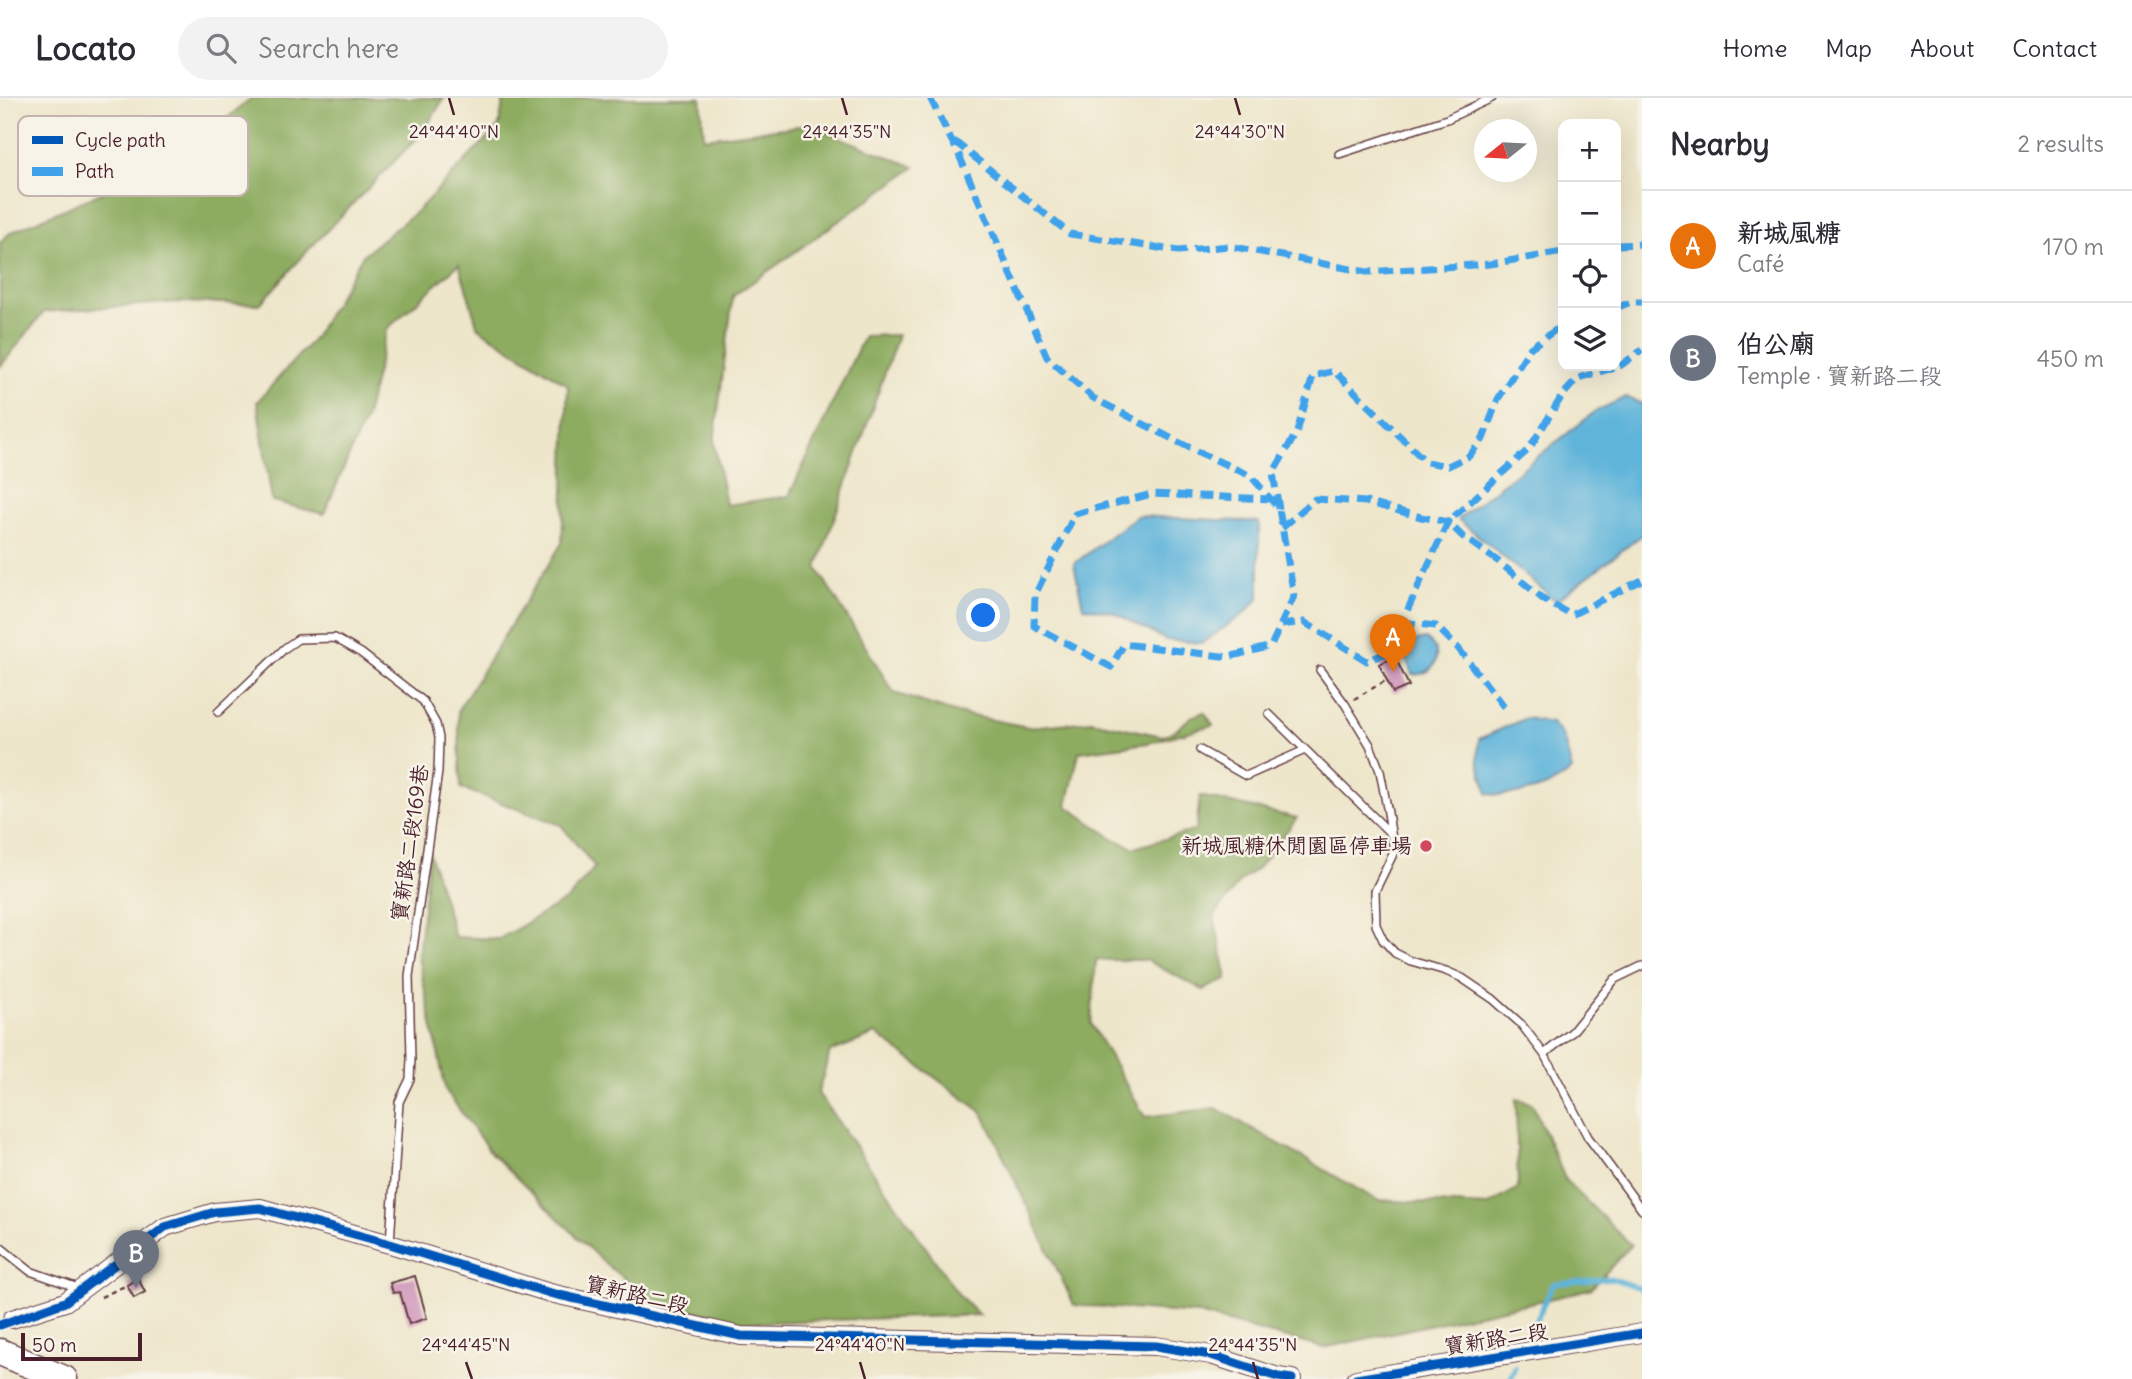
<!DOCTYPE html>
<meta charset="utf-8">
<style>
:root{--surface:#fff;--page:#f2f2f3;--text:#2b2b33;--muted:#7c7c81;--line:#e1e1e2;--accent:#0b8043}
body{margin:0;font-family:Delius,"LXGW WenKai TC",sans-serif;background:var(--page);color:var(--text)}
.controls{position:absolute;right:21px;top:21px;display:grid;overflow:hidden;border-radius:14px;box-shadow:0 7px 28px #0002}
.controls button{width:63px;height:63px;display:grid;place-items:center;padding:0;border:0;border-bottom:2px solid var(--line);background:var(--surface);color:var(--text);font:35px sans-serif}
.compass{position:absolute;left:1474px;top:21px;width:63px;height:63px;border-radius:50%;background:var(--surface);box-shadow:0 7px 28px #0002;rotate:252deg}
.scale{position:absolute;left:21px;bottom:18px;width:121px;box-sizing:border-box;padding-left:7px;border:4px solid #4a1f2b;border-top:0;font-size:19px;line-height:24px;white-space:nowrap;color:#4a1f2b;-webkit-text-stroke:5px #f7f3e8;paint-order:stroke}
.you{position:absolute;left:984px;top:518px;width:24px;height:24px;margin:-18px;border:5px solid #fff;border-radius:50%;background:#1a73e8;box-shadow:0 0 0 10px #1a73e833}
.badge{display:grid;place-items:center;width:46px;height:46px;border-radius:50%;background:var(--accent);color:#fff;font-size:23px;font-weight:700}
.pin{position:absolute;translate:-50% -58px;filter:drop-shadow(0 2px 4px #0008)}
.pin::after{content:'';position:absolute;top:37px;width:24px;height:21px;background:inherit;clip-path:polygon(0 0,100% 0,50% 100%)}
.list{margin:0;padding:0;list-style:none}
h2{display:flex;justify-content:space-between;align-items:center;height:91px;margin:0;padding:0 28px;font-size:30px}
h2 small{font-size:23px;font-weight:400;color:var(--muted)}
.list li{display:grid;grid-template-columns:46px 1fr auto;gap:21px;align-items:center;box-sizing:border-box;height:112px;padding:0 28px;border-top:2px solid var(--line)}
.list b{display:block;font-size:26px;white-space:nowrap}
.list p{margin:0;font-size:23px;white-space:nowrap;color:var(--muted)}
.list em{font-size:23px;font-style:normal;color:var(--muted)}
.icon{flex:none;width:38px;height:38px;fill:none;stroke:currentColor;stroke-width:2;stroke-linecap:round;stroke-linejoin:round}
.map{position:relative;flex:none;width:1642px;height:1281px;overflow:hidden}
header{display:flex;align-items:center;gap:42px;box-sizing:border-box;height:98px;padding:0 35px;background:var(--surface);border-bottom:2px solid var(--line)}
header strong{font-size:33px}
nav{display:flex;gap:38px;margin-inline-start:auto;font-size:24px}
.search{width:490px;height:63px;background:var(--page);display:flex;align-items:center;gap:18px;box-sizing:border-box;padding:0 24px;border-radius:38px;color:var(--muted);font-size:26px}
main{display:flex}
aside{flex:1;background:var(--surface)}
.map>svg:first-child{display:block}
.forest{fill:#8dac60;stroke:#6c6646;stroke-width:2}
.water{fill:#5eb4da;stroke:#546a82;stroke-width:2}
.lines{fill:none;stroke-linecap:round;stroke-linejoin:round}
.stream{stroke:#5eb4da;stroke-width:5}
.building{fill:#cd8fb7}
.service-casing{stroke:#633d43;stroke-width:10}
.tertiary-casing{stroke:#633d43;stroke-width:20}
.motorway-casing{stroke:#633d43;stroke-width:29}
.path{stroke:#633d43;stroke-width:2.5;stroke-dasharray:5 5;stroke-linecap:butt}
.service{stroke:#fff;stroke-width:7}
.tertiary{stroke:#fff;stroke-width:18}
.motorway{stroke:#fff;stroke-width:26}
.quiet{stroke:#40a2eb;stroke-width:7;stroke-dasharray:14 7;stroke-linecap:butt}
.cycleway-casing{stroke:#f7f3e8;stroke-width:13}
.cycleway{stroke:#0057b8;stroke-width:9}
.ticks{fill:none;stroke:#4a1f2b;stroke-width:2.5}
.poi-dot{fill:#d1495b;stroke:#f7f3e8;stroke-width:2.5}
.labels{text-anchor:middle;stroke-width:5;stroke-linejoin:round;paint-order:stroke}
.street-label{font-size:21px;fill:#4a1f2b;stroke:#f7f3e8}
.poi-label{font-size:21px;fill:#4a1f2b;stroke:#f7f3e8;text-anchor:end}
.key{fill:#f7f3e8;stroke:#c3b3af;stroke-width:2}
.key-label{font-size:19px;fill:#4a1f2b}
.ticks-label{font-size:18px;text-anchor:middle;fill:#4a1f2b;stroke:#f7f3e8;stroke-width:5;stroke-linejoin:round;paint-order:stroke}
</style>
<header>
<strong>Locato</strong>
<div class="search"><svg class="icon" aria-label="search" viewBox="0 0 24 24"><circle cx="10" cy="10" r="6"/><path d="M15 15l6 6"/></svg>Search here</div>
<nav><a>Home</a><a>Map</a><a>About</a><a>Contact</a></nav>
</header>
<main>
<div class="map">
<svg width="1642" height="1281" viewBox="0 0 1642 1281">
<rect width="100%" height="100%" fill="#f7f3e8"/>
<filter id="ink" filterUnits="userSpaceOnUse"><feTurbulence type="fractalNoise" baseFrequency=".0143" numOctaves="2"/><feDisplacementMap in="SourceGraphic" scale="14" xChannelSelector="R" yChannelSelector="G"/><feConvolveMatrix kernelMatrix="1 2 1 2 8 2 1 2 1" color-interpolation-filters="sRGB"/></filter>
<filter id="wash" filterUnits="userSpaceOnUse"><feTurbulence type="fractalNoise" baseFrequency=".00686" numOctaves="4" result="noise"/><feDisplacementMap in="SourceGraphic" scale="28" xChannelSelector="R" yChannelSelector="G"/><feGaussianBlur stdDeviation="1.57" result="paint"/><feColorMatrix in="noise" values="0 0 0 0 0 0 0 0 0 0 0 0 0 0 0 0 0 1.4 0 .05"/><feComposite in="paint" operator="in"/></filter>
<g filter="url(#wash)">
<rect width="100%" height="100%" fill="#eee6ca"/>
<path class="forest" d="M252,0H444L424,33L310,150L260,206L178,204L44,214L0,269V144L11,134L171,65Z
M504,0H701L704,40L808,27L915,69L733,198L714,344L726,407L789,398L864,238L898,237L817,470L894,595L957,615L1028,629L1092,623L1162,638L1175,633L1191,619L1204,614L1213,627L1148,645L1079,654L1067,708L1114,741L1134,750L1196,732L1200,698L1297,720L1259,769L1240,783L1214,818L1227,881L1203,892L1146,862H1096L1091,926L1145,1019L1216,1010L1377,1102L1487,1108L1518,1090L1516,1001L1532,1005L1566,1083L1631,1147L1592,1190L1558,1199L1323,1250L1199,1216L1074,1207L983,1015L876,936L830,954L818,995L959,1197L979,1217L740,1225L649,1201L602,1163L491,1055L446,993L418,859L429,754L455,839L499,841L568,801L595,769L561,727L461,690L458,612L562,445L568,287L478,230L459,166L387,231L366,318L324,416L272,403L257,304L314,240L363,157L416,114L499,28Z"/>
<path class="water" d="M1626,299L1642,306V437L1556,503L1458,421L1596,313Z
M1137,418L1259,424V500L1245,515L1202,545L1166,542L1113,514L1083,509L1074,466Z
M1425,541C1447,553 1434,580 1412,576L1403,553L1405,545Z
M1526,620L1551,625L1563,638L1572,672C1551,692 1517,699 1488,696L1478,663L1479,641Z"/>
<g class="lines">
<path class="stream" d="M1529,1239L1553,1186L1611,1180L1642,1191
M1510,1281L1515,1269"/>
</g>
<g id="blocks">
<path class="building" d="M1395,559L1409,588L1393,595L1379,566Z
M415,1178L427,1220L409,1226L400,1194L393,1195L390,1185Z
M138,1180L145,1194L134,1200L127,1187Z"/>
</g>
</g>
<g filter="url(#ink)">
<use href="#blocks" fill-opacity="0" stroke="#633d43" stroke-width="2"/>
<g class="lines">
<g class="service-casing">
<path id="service" d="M1339,56L1447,21L1492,0
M1320,572L1345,606L1370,647L1380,673L1388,715L1394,754L1375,793L1376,827L1383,842L1395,855L1411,863L1446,873L1462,880L1493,901L1521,926L1544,956L1588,1039L1642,1112
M218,614L285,550L298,541L335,540L361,555L423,603L436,626L439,640L438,674L409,878L411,961L410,981L399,1004L390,1145
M1269,616L1391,736
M1200,652L1246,678L1305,652
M1544,956L1572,934L1615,881L1642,868
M0,1149L30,1173L81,1191"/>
</g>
<g class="tertiary-casing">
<path id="tertiary" d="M12,1221L65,1204L165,1129L215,1114L260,1110L390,1146L550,1195L741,1238L1156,1248L1211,1257L1278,1279L1292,1281
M1356,1281L1642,1235"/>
</g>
<g class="motorway-casing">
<path id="motorway" d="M0,1254L64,1281"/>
</g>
<path class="path" d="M1354,601L1387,582
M101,1199L127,1187"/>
<use href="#service" class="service"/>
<use href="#tertiary" class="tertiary"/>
<use href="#motorway" class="motorway"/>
<path class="quiet" d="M930,0L959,57L1047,259L1093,300L1194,352L1251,378L1279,411L1294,498L1271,548L1229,559L1124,546L1111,569L1034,528L1035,497L1075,416L1152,396L1270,401
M954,43L1070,136L1178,153L1229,148L1367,174L1490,166L1563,154
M1616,147L1642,146
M1616,210L1631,204H1642
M1279,411L1273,375L1297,334L1313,278L1334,273L1426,364L1448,368L1469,358L1483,341L1498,301L1530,250L1554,233L1563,229
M1282,430L1315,401L1366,404L1421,419L1448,424L1462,438L1499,464L1544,502L1571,517L1642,482
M1402,524L1436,528L1458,550L1504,609
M1281,527L1304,524L1367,563L1393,552L1402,524L1448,424L1529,351L1562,298L1578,280L1620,268L1642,252"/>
<g class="cycleway-casing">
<path id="cycleway" d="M0,1227L65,1204L165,1129L215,1114L260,1110L390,1146L550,1195L741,1238L1156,1248L1211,1257L1278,1279L1292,1281
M1356,1281L1642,1235"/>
</g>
<use href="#cycleway" class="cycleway"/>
</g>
</g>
<path class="ticks" d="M449,0L454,17M842,0L847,17M1235,0L1240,17M466,1264L472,1281M860,1264L865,1281M1253,1264L1258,1281"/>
<circle class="poi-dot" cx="1426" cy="748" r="7"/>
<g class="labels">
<g class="street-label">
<text transform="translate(410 745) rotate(-82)" y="7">寶新路二段169巷</text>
<text transform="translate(637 1197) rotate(13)" y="7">寶新路二段</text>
<text transform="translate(1496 1241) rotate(-9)" y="7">寶新路二段</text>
</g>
<g class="poi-label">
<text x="1412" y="755">新城風糖休閒園區停車場</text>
</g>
</g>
<rect x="18" y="18" width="230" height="80" rx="10" class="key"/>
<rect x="32" y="38" width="31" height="8" fill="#0057b8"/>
<rect x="32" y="69" width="31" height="9" fill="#40a2eb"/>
<g class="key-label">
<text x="75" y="49">Cycle path</text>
<text x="75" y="80">Path</text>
</g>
<g class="ticks-label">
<text x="454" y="40">24°44'40"N</text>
<text x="847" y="40">24°44'35"N</text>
<text x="1240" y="40">24°44'30"N</text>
<text x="466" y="1253">24°44'45"N</text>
<text x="860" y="1253">24°44'40"N</text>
<text x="1253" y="1253">24°44'35"N</text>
</g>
</svg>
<div class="controls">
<button>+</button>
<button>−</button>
<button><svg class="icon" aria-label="locate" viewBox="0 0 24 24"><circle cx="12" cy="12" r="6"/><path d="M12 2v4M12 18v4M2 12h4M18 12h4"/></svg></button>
<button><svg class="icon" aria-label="layers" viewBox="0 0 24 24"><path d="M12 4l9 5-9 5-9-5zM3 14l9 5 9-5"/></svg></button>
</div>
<svg class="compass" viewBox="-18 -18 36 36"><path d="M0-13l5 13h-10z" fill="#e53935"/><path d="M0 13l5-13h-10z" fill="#7c7c81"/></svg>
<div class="scale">50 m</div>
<div class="you"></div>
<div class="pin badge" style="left:1393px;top:574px;background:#e8710a">A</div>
<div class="pin badge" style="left:136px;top:1190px;background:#6b7280">B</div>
</div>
<aside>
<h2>Nearby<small>2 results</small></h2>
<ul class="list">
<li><span class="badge" style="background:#e8710a">A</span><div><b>新城風糖</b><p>Café</p></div><em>170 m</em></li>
<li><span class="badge" style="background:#6b7280">B</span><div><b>伯公廟</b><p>Temple · 寶新路二段</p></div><em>450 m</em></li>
</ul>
</aside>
</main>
